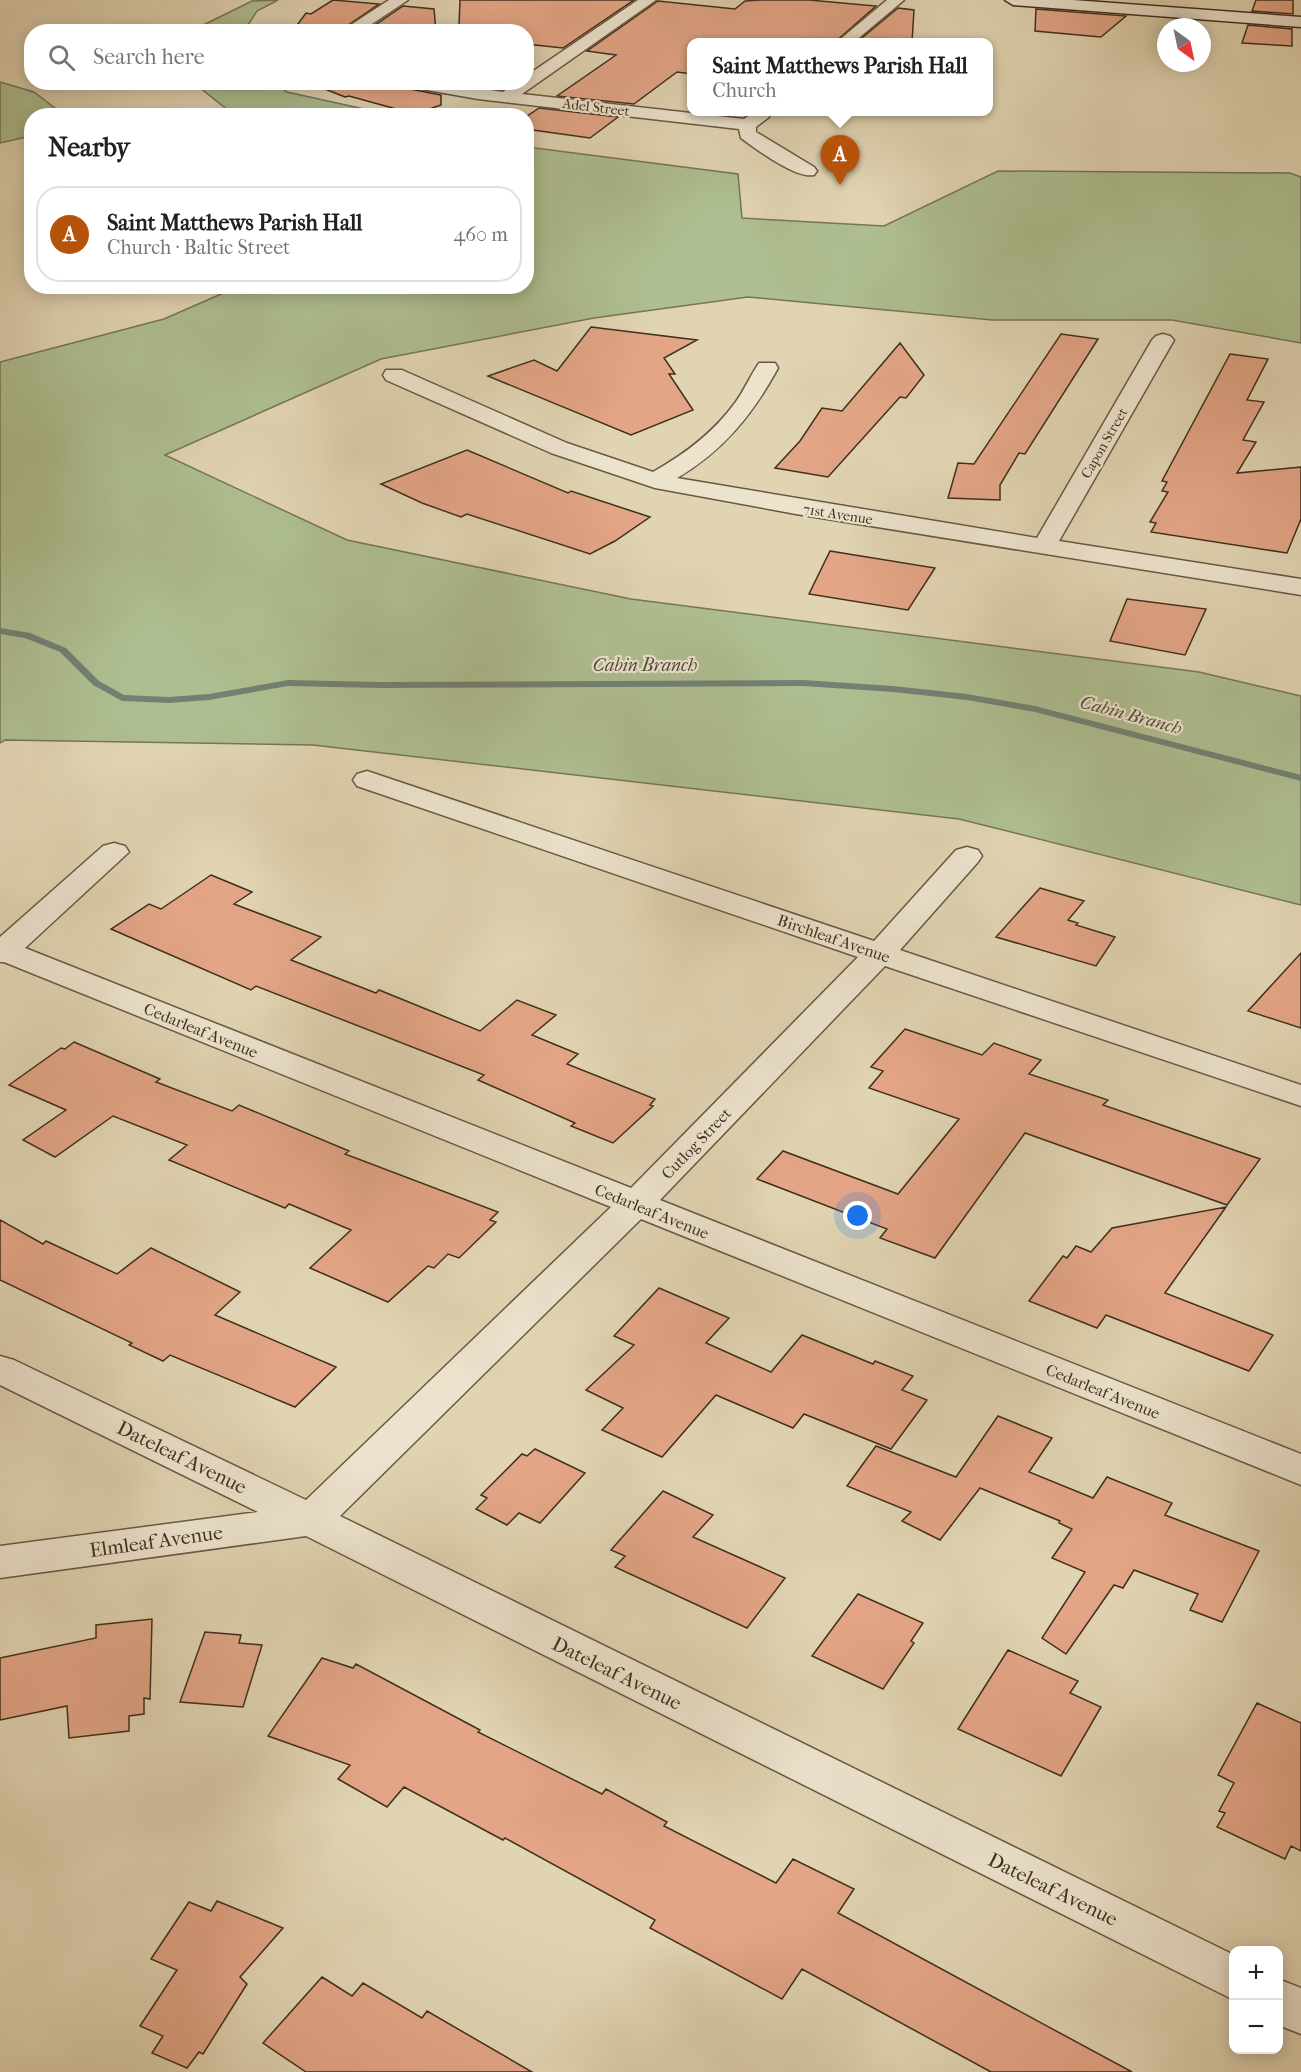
<!DOCTYPE html>
<meta charset="utf-8">
<style>
:root{--surface:#fff;--page:#f6f6f6;--text:#202124;--muted:#757577;--line:#e0e0e0;--accent:#b45309}
body{margin:0;font-family:"IM FELL French Canon",serif;background:var(--page);color:var(--text)}
.controls{position:absolute;right:18px;bottom:18px;display:grid;overflow:hidden;border-radius:12px;box-shadow:0 3px 15px #0003}
.controls button{width:54px;height:54px;display:grid;place-items:center;padding:0;border:0;border-bottom:2px solid var(--line);background:var(--surface);color:var(--text);font:30px sans-serif}
.compass{position:absolute;left:1157px;top:18px;width:54px;height:54px;border-radius:50%;background:var(--surface);box-shadow:0 3px 15px #0003;rotate:147deg}
.you{position:absolute;left:858px;top:1216px;width:21px;height:21px;margin:-15px;border:4px solid #fff;border-radius:50%;background:#1a73e8;box-shadow:0 0 0 9px #1a73e833}
.badge{display:grid;place-items:center;width:39px;height:39px;border-radius:50%;background:var(--accent);color:#fff;font-size:20px;font-weight:700}
.pin{position:absolute;translate:-50% -50px;filter:drop-shadow(0 2px 3px #0008)}
.pin::after{content:'';position:absolute;top:32px;width:21px;height:18px;background:inherit;clip-path:polygon(0 0,100% 0,50% 100%)}
.popup{position:absolute;left:687px;top:38px;width:306px;height:78px;box-sizing:border-box;display:grid;place-content:center;border-radius:12px;background:var(--surface);filter:drop-shadow(0 2px 4px #0005);font-size:20px;white-space:nowrap;color:var(--muted)}
.popup b{font-size:22px;color:var(--text)}
.popup::after{content:'';position:absolute;left:50%;top:100%;margin-left:-12px;border:12px solid transparent;border-top-color:var(--surface)}
.list{margin:0;padding:0;list-style:none}
h2{display:flex;justify-content:space-between;align-items:center;height:78px;margin:0;padding:0 24px;font-size:26px}
h2 small{font-size:20px;font-weight:400;color:var(--muted)}
.list li{display:grid;grid-template-columns:39px 1fr auto;gap:18px;align-items:center;box-sizing:border-box;height:96px;margin:0 12px 12px;padding:0 12px;border:2px solid var(--line);border-radius:24px}
.list b{display:block;font-size:22px;white-space:nowrap}
.list p{margin:0;font-size:20px;white-space:nowrap;color:var(--muted)}
.list em{font-size:20px;font-style:normal;color:var(--muted)}
.icon{flex:none;width:33px;height:33px;fill:none;stroke:currentColor;stroke-width:2;stroke-linecap:round;stroke-linejoin:round}
.map{position:relative;flex:none;width:1301px;height:2072px;overflow:hidden}
.search{position:absolute;background:var(--surface);box-shadow:0 3px 15px #0003;left:24px;top:24px;width:510px;height:66px;display:flex;align-items:center;gap:15px;box-sizing:border-box;padding:0 21px;border-radius:24px;color:var(--muted);font-size:22px}
.panel{position:absolute;background:var(--surface);box-shadow:0 3px 15px #0003;left:24px;top:108px;width:510px;height:186px;border-radius:24px}
.map>svg:first-child{display:block}
.green{fill:#aebe90;stroke:#767657;stroke-width:1.5}
.lines{fill:none;stroke-linecap:round;stroke-linejoin:round}
.stream{fill:#728174;fill-rule:evenodd}
.building{fill:#e3a586;stroke:#3f2f1e;stroke-width:1.5}
.minor-casing{stroke:#685843;stroke-width:3}
.secondary-casing{stroke:#3f2f1e;stroke-width:3}
.minor{fill:#ece3cd;fill-rule:evenodd}
.secondary{fill:#ece3cd;fill-rule:evenodd}
.labels{text-anchor:middle;stroke-width:4.5;stroke-linejoin:round;paint-order:stroke}
.far-street-label{font-size:14px;fill:#3f2f1e;stroke:#ece3cd}
.street-label{font-size:16px;fill:#3f2f1e;stroke:#ece3cd}
.water-label{font-size:18px;font-style:italic;fill:#504a3b;stroke:#ece3cd}
.near-street-label{font-size:20px;fill:#3f2f1e;stroke:#ece3cd}
</style>
<div class="map">
<svg width="1301" height="2072" viewBox="0 0 1301 2072">
<rect width="100%" height="100%" fill="#e1d4b2"/>
<filter id="stains"><feTurbulence type="fractalNoise" baseFrequency=".00333" numOctaves="4"/><feColorMatrix values="0 0 0 0 .2 0 0 0 0 .09 0 0 0 0 .02 0 0 0 .5 -.17"/></filter>
<radialGradient id="worn" r=".72"><stop offset=".6" stop-color="#630" stop-opacity="0"/><stop offset="1" stop-color="#630" stop-opacity=".3"/></radialGradient>
<path class="green" d="M278,0L257,11L244,31H191L252,1Z
M0,82L34,92L64,115L32,116L31,136L0,143Z
M194,83H274L287,92L391,115H234Z
M527,147L738,174L742,218L884,226L998,171L1290,173L1301,177V343L1172,320H992L748,297L594,318L381,359L165,455L347,540L631,599L1199,672L1301,696V905L959,819L313,745L5,740L0,743V362L164,319L237,287L526,286Z"/>
<g class="lines">
<path class="stream" d="M0,628L30,633L66,648L99,681L124,695L169,697L209,694L288,680L380,682L803,680L893,686L967,694L1035,706L1301,775V781L1035,712L967,700L893,692L803,686L380,688L288,686L209,700L169,703L122,701L93,685L60,652L25,638L0,634Z"/>
</g>
<path class="building" d="M333,0L379,4L338,32H292L306,13L311,14Z
M460,0H634L563,48L526,44V31L459,25Z
M761,0H809L876,6L835,42H692V74L677,72L634,104L557,96L616,55L587,51L658,1L735,9L745,1Z
M1256,0H1293V14L1252,11Z
M403,6L434,9L436,32H365Z
M898,8L914,10L912,42H857Z
M1036,9L1126,16L1101,37L1035,31Z
M1248,25L1292,29V46L1242,43Z
M307,82H400L410,89L441,95V105L418,113L400,110L349,96L345,97Z
M539,108L618,117L590,138L526,129V117Z
M591,327L697,340L664,358L675,374H669L693,410L631,435L488,376L534,360L557,371Z
M1061,334L1098,339L1025,454L1019,453L1000,485V500L948,498L958,463L974,464Z
M900,343L924,375L906,398L900,397L828,477L775,468L800,441L822,408L842,411Z
M1230,354L1268,359L1247,400L1264,402L1243,440L1256,442L1237,473L1301,467V519L1287,553L1151,532L1156,523L1150,522L1168,492L1162,491L1167,482L1162,481Z
M467,450L568,493L571,491L650,517L615,541L590,554L467,514L461,517L422,503L381,484Z
M830,551L935,568L908,610L809,594Z
M1127,599L1206,609L1185,655L1110,641Z
M211,875L252,892L234,904L321,937L291,960L376,993L379,990L480,1031L517,1000L556,1015L532,1035L578,1054L567,1064L655,1099L650,1105L653,1106L613,1143L571,1126L575,1123L478,1080L484,1075L256,986L251,990L111,929L149,904L161,909Z
M1040,888L1084,901L1068,920L1078,923L1076,925L1115,937L1096,966L996,937Z
M1301,953V1028L1248,1011Z
M905,1029L982,1055L994,1043L1041,1060L1029,1074L1108,1100L1103,1105L1260,1159L1227,1205L1025,1133L935,1258L880,1238L887,1229L757,1179L783,1151L898,1194L959,1119L869,1088L883,1071L871,1067Z
M74,1042L160,1079L156,1082L232,1111L239,1105L349,1151L345,1154L498,1212L490,1220L496,1222L459,1258L448,1254L434,1268L428,1266L388,1302L310,1268L351,1230L289,1204L285,1208L169,1160L187,1145L113,1116L55,1157L23,1140L66,1110L9,1085L61,1048L65,1049Z
M1226,1207L1165,1293L1273,1335L1249,1371L1106,1315L1097,1328L1029,1301L1063,1256L1067,1258L1076,1246L1091,1252L1112,1228Z
M0,1220L43,1244L46,1241L117,1274L151,1248L240,1292L215,1315L336,1367L295,1407L170,1355L163,1361L129,1345L132,1343L0,1280Z
M659,1288L729,1318L706,1343L771,1372L802,1335L873,1364L875,1361L913,1376L902,1390L927,1400L891,1449L804,1414L793,1428L716,1395L662,1457L602,1430L623,1408L586,1390L634,1345L614,1336Z
M998,1416L1052,1438L1029,1472L1093,1498L1107,1477L1172,1503L1165,1515L1259,1551L1222,1622L1190,1610L1198,1594L1134,1570L1123,1588L1114,1585L1066,1654L1042,1638L1085,1572L1052,1558L1072,1529L1059,1523L1060,1521L980,1488L940,1540L902,1521L911,1512L847,1486L876,1446L956,1477Z
M535,1449L585,1473L540,1523L519,1513L507,1525L476,1509L487,1498L481,1495L522,1454L527,1456Z
M663,1491L713,1515L693,1537L785,1578L747,1628L615,1567L625,1556L611,1550Z
M858,1594L923,1623L911,1641L914,1643L883,1689L812,1656Z
M152,1619L150,1699L144,1698V1714L129,1716V1731L69,1738L67,1706L0,1720V1658L96,1638V1625Z
M205,1632L241,1635L239,1643L262,1645L243,1707L180,1702Z
M1008,1650L1078,1681L1070,1693L1101,1707L1061,1776L958,1729Z
M322,1658L353,1668L356,1664L480,1730L478,1732L602,1794L606,1789L667,1822L664,1826L776,1883L793,1859L854,1889L838,1913L1132,2072H991L802,1969L782,1999L650,1928L655,1920L505,1838L503,1840L404,1787L387,1807L338,1779L350,1765L268,1736Z
M1257,1703L1301,1723V1851L1291,1846L1285,1859L1217,1827L1225,1813L1219,1811L1234,1783L1218,1775Z
M217,1901L283,1928L240,1977L247,1984L203,2054L199,2052L187,2068L152,2053L163,2036L140,2026L177,1970L151,1959L189,1902L211,1911Z
M322,1977L352,1996L363,1983L422,2018L427,2011L532,2072H306L263,2043Z"/>
<g class="lines">
<g class="minor-casing">
<path id="minor" d="M389,0H408L360,32H340Z
M638,0H656L522,94L744,119L754,112H771L769,117L756,127V132L814,167L817,171L814,175C796,179 756,149 741,138L739,129L478,99L410,87L402,82H441L503,92L517,82H526V76Z
M887,0H904L854,42H837Z
M1163,334L1170,336L1174,340L1059,541L1301,579V595L796,514L655,488L551,453L386,380L383,375L386,370H402L567,443L653,472C685,454 713,433 735,403C744,391 750,376 759,363H775L778,368C753,414 723,451 677,478L1037,538L1152,340L1156,336Z
M367,771L874,941L956,850L967,847L978,850L982,856L978,862L900,950L1301,1085V1106L885,966L660,1200L1301,1454V1485L641,1219L340,1516L1234,1955V2000L306,1536L0,1578V1546L258,1512L0,1385V1356L14,1360L306,1500L611,1207L4,962H0V937L103,846L114,843L125,846L129,852L25,948L631,1188L858,957L357,786L353,780L357,774Z
M1278,1979L1301,1988V2034L1278,2025Z"/>
</g>
<g class="secondary-casing">
<path id="secondary" d="M1005,0H1073L1301,17V27L1013,5Z"/>
</g>
<use href="#minor" class="minor"/>
<use href="#secondary" class="secondary"/>
</g>
<g class="labels">
<g class="far-street-label">
<text transform="translate(596 107) rotate(7)" y="5">Adel Street</text>
<text transform="translate(1104 443) rotate(-60)" y="5">Capon Street</text>
<text transform="translate(838 514) rotate(9)" y="5">71st Avenue</text>
</g>
<g class="street-label">
<text transform="translate(834 938) rotate(19)" y="6">Birchleaf Avenue</text>
<text transform="translate(201 1030) rotate(22)" y="6">Cedarleaf Avenue</text>
<text transform="translate(696 1143) rotate(-46)" y="6">Cutlog Street</text>
<text transform="translate(652 1211) rotate(22)" y="6">Cedarleaf Avenue</text>
<text transform="translate(1103 1391) rotate(22)" y="6">Cedarleaf Avenue</text>
</g>
<g class="water-label">
<text x="645" y="671">Cabin Branch</text>
<text transform="translate(1131 715) rotate(15)" y="6">Cabin Branch</text>
</g>
<g class="near-street-label">
<text transform="translate(182 1457) rotate(26)" y="7">Dateleaf Avenue</text>
<text transform="translate(156 1541) rotate(-8)" y="7">Elmleaf Avenue</text>
<text transform="translate(617 1673) rotate(26)" y="7">Dateleaf Avenue</text>
<text transform="translate(1053 1889) rotate(26)" y="7">Dateleaf Avenue</text>
</g>
</g>
<rect width="100%" height="100%" filter="url(#stains)"/>
<rect width="100%" height="100%" fill="url(#worn)"/>
</svg>
<div class="controls">
<button>+</button>
<button>−</button>
</div>
<svg class="compass" viewBox="-18 -18 36 36"><path d="M0-13l5 13h-10z" fill="#e53935"/><path d="M0 13l5-13h-10z" fill="#757577"/></svg>
<div class="you"></div>
<div class="pin badge" style="left:840px;top:185px">A</div>
<div class="popup"><b>Saint Matthews Parish Hall</b>Church</div>
<div class="search"><svg class="icon" aria-label="search" viewBox="0 0 24 24"><circle cx="10" cy="10" r="6"/><path d="M15 15l6 6"/></svg>Search here</div>
<section class="panel">
<h2>Nearby<small></small></h2>
<ul class="list">
<li><span class="badge">A</span><div><b>Saint Matthews Parish Hall</b><p>Church · Baltic Street</p></div><em>460 m</em></li>
</ul>
</section>
</div>
